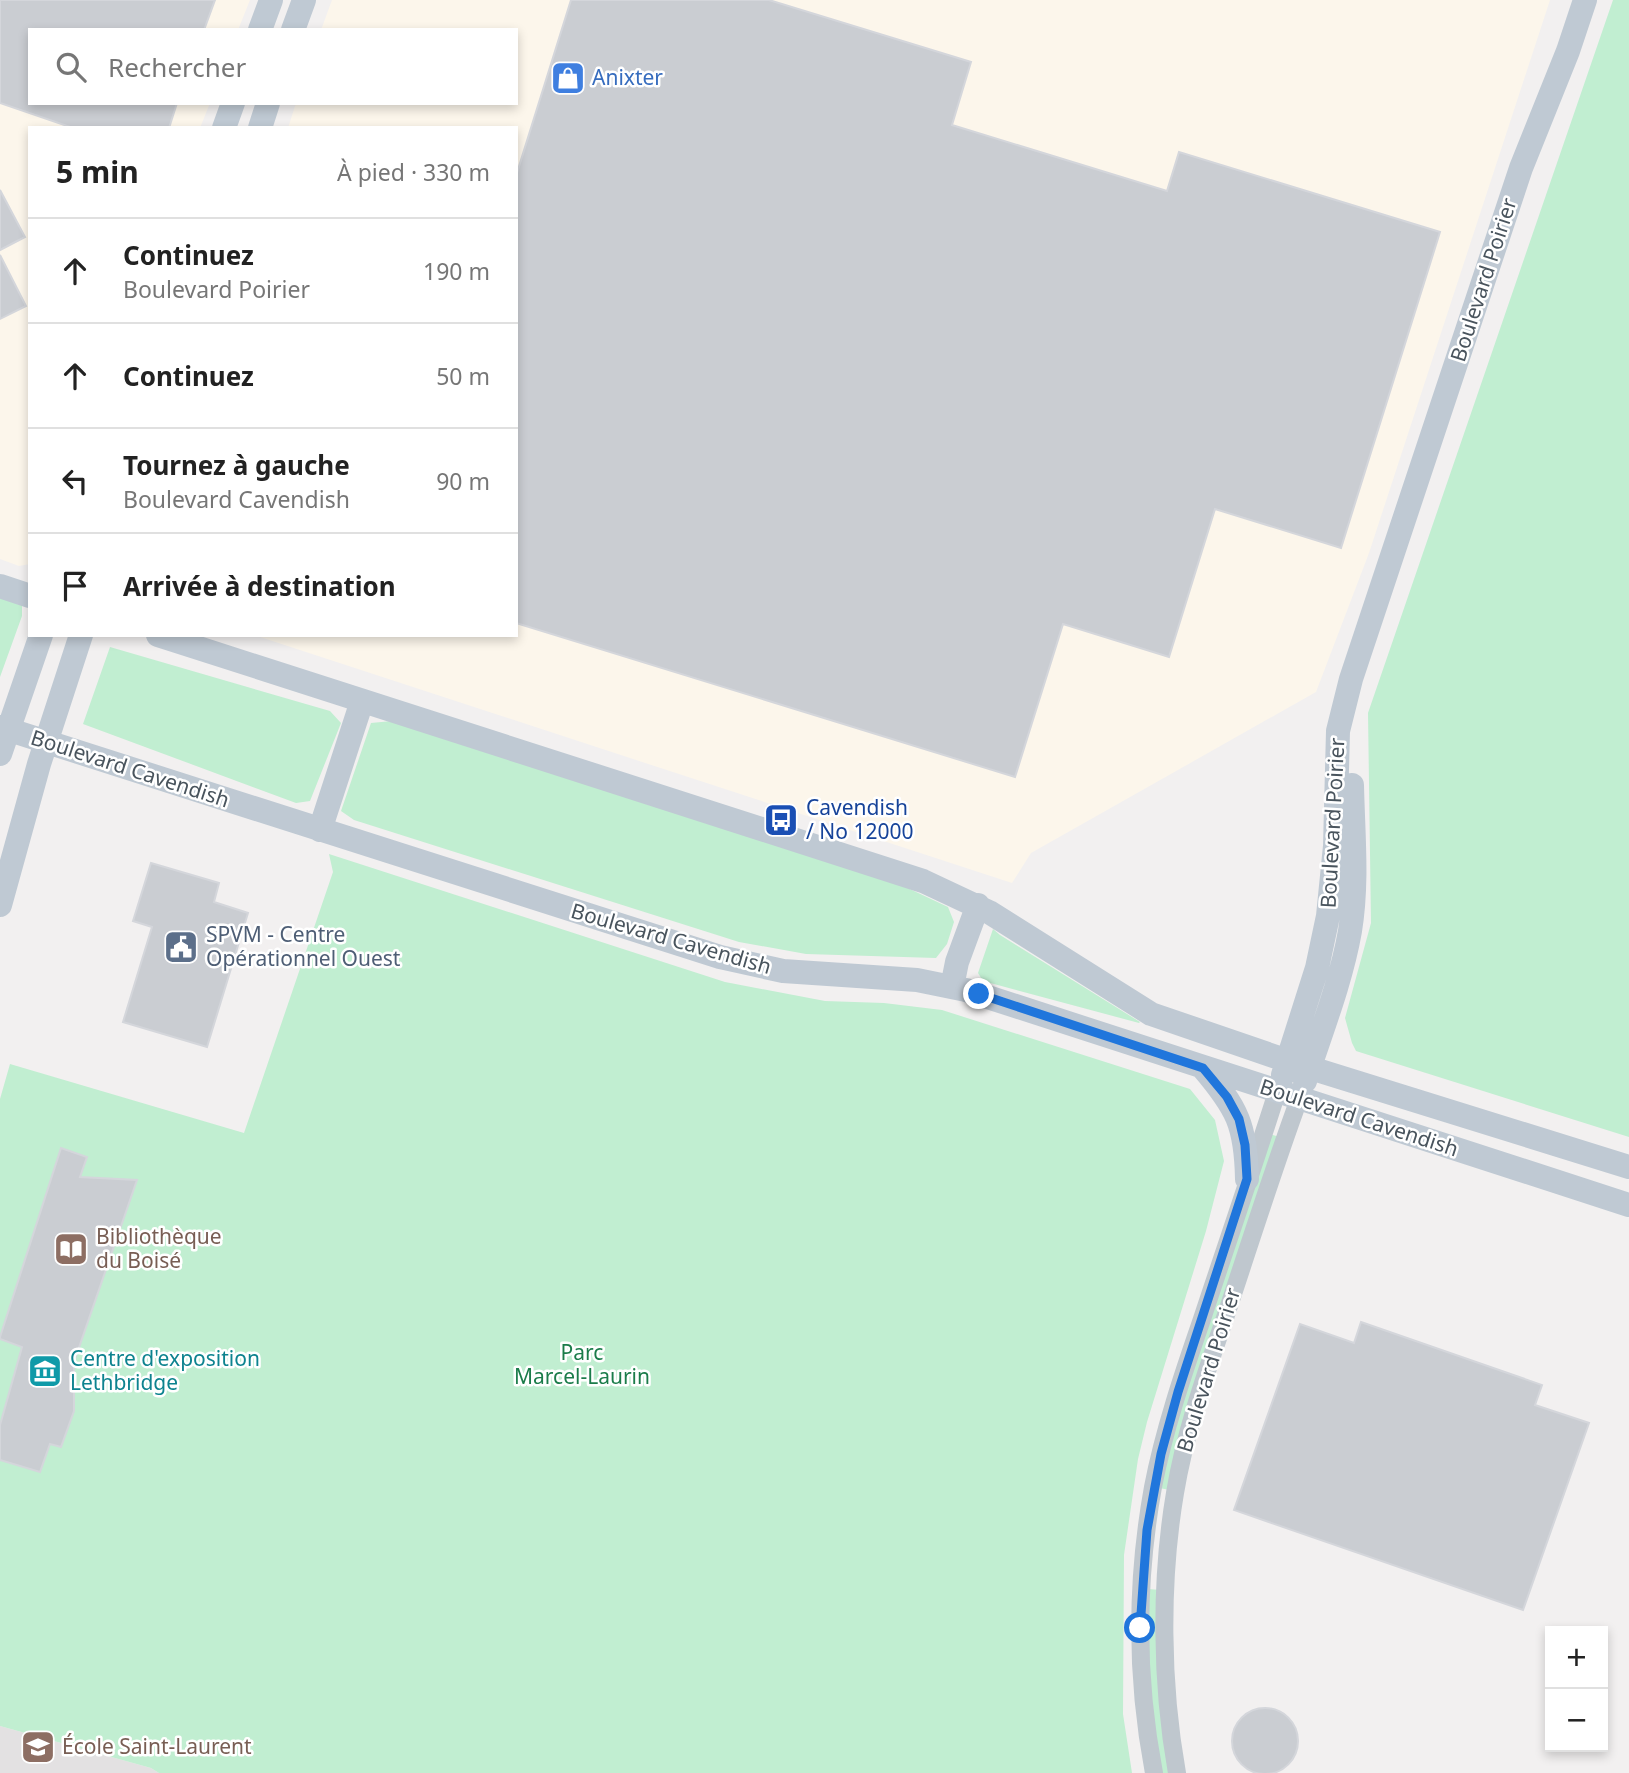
<!DOCTYPE html>
<html lang="fr">
<meta charset="utf-8">
<style>
:root{--surface:#fff;--page:#f6f6f6;--text:#222;--muted:#767676;--line:#e0e0e0}
body{margin:0;font-family:"Noto Sans",sans-serif;background:var(--page);color:var(--text)}
.controls{position:absolute;right:21px;bottom:21px;display:grid;overflow:hidden;border-radius:0px;box-shadow:0 4px 10px #0003}
.controls button{width:63px;height:63px;display:grid;place-items:center;padding:0;border:0;border-bottom:2px solid var(--line);background:var(--surface);color:var(--text);font:35px sans-serif}
.stop{position:absolute;width:21px;height:21px;margin:-16px;border:5px solid #2076dc;border-radius:50%;background:#fff}
.stop.end{background:#2076dc;border-color:#fff;box-shadow:0 2px 7px #0008}
.list{margin:0;padding:0;list-style:none}
h2{display:flex;justify-content:space-between;align-items:center;height:91px;margin:0;padding:0 28px;font-size:30px}
h2 small{font-size:23px;font-weight:400;color:var(--muted)}
.list li{display:grid;grid-template-columns:46px 1fr auto;gap:21px;align-items:center;box-sizing:border-box;height:105px;padding:0 28px;border-top:2px solid var(--line)}
.list b{display:block;font-size:26px;white-space:nowrap}
.list p{margin:0;font-size:23px;white-space:nowrap;color:var(--muted)}
.list em{font-size:23px;font-style:normal;color:var(--muted)}
.icon{flex:none;width:38px;height:38px;fill:none;stroke:currentColor;stroke-width:2;stroke-linecap:round;stroke-linejoin:round}
.map{position:relative;flex:none;width:1629px;height:1773px;overflow:hidden}
.search{position:absolute;background:var(--surface);box-shadow:0 4px 10px #0003;left:28px;top:28px;width:490px;height:77px;display:flex;align-items:center;gap:18px;box-sizing:border-box;padding:0 24px;border-radius:0px;color:var(--muted);font-size:26px}
.panel{position:absolute;background:var(--surface);box-shadow:0 4px 10px #0003;left:28px;top:126px;width:490px;height:511px;border-radius:0px}
.map>svg:first-child{display:block}
.commercial{fill:#fcf6eb}
.education{fill:#e3e1e2}
.green{fill:#c1eed1}
.building{fill:#cacdd2;stroke:#d4d6db;stroke-width:2}
.lines{fill:none;stroke-linecap:round;stroke-linejoin:round}
.street{stroke:#bfc7ce;stroke-width:18}
.secondary{stroke:#bfc9d3;stroke-width:24}
.route{stroke:#2076dc;stroke-width:9}
.labels{text-anchor:middle;stroke-width:5;stroke-linejoin:round;paint-order:stroke}
.shop-label{font-size:21px;fill:#366cbe;stroke:#fff;text-anchor:start}
.street-label{font-size:21px;fill:#49545d;stroke:#fff}
.transit-label{font-size:21px;fill:#164399;stroke:#fff;text-anchor:start}
.service-label{font-size:21px;fill:#4e5e75;stroke:#fff;text-anchor:start}
.education-label{font-size:21px;fill:#785e54;stroke:#fff;text-anchor:start}
.park-label{font-size:21px;fill:#1b7c4a;stroke:#fff}
.culture-label{font-size:21px;fill:#0d838f;stroke:#fff;text-anchor:start}
</style>
<div class="map">
<svg width="1629" height="1773" viewBox="0 0 1629 1773">
<rect width="100%" height="100%" fill="#f2f0f0"/>
<path class="commercial" d="M0,0H250L238,30H30V103H210L200,128H30V564L19,566L0,559Z
M332,0H1550L1369,553L1316,692L1031,853L1012,883L254,635H516V128H288L296,103H516V30H321Z"/>
<path class="education" d="M0,1726L151,1768L159,1773H0Z"/>
<path class="green" d="M1613,0H1629V1137L1356,1051L1352,1043L1345,1018L1371,923L1368,713Z
M0,598L22,605V616L0,677Z
M110,647L330,711L341,723L310,801L296,803L83,724Z
M392,721L897,883L948,907L954,922L947,944L936,958L806,954L739,942L354,820L341,811L371,723Z
M329,854L725,982L825,1001L884,1003L942,1010L1190,1089L1215,1120L1224,1161L1206,1231L1147,1422L1138,1459L1124,1555L1123,1714L1132,1773H159L151,1768L0,1726V1099L10,1064L244,1133L333,872Z
M993,929L1000,935L1140,1022L1139,1023L983,981L978,973Z
M1269,1134L1280,1137L1170,1490L1159,1488L1169,1443Z
M1148,1589L1161,1590L1172,1773H1160L1147,1675Z"/>
<path class="building" d="M0,0H215L204,30H30V103H177L169,128H73L0,103Z
M571,0H769L971,62L952,125L1167,191L1179,152L1440,232L1341,548L1215,509L1169,657L1063,624L1015,777L516,623V176Z
M0,190L25,237L0,250Z
M0,255L26,306L0,319Z
M151,863L219,883L214,902L248,913L207,1047L123,1022L152,927L133,921Z
M61,1148L87,1157L80,1177L137,1180L74,1362V1411L61,1447L50,1444L40,1472L0,1460V1425L22,1347L0,1339V1337Z
M1361,1322L1542,1385L1535,1405L1589,1423L1523,1610L1234,1510L1300,1324L1354,1343Z
M1232 1741a33 33 0 1 1 66 0a33 33 0 1 1-66 0Z"/>
<g class="lines">
<path class="street" d="M1154,1773C1136,1679 1136,1581 1153,1487C1164,1430 1183,1374 1202,1319C1227,1243 1253,1168 1277,1092
M1177,1773C1161,1684 1160,1582 1175,1493C1185,1432 1206,1373 1226,1315C1250,1243 1273,1170 1299,1099"/>
<path class="secondary" d="M260,30L271,0
M293,30L304,0
M224,128L233,103
M260,128L268,103
M0,586L30,596
M158,635L923,881L989,912L1151,1014L1288,1061L1629,1167
M0,727L720,957L783,971L917,980L966,990L1629,1205
M0,754L41,635
M320,830L362,701
M0,905L39,764L81,635
M952,987L957,962L978,905
M1203,1068C1237,1108 1246,1125 1247,1179
M1283,1075L1317,968L1328,916L1335,846L1338,731L1351,679L1521,168L1568,51L1585,0
M1305,1081C1321,1032 1341,982 1350,931C1358,882 1353,834 1352,785"/>
</g>
<g class="lines">
<path class="route" d="M979,994L1203,1068L1227,1097L1239,1119L1245,1145L1247,1179L1178,1392L1161,1454L1147,1530L1140,1628"/>
</g>
<defs>
<g id="shop-square" transform="scale(1.75)"><rect x="-9" y="-9" width="18" height="18" rx="4" fill="#3f7fe0" stroke="#fff"/><path d="M-5-2.5h2.3a2.7 3.5 0 0 1 5.4 0H5L5.5 6h-11ZM-1.5-2.5h3a1.5 2.3 0 0 0-3 0Z" fill="#fff"/></g>
<g id="bus-square" transform="scale(1.75)"><rect x="-9" y="-9" width="18" height="18" rx="4" fill="#1a4fb4" stroke="#fff"/><path d="M-5-6H5V4H4V6H2V4H-2V6H-4V4H-5ZM-3.5-4V0h7V-4ZM-3.5 1.2v1.5H-2V1.2ZM2 1.2v1.5H3.5V1.2Z" fill="#fff"/></g>
<g id="civic-square" transform="scale(1.75)"><rect x="-9" y="-9" width="18" height="18" rx="4" fill="#5c6f8a" stroke="#fff"/><path d="M-.6-6.5H3V-4.5H.6V-3L4-1V1h2V6H-6V1h2V-1L-.6-3ZM-1.2 2.5V6h2.4V2.5Z" fill="#fff"/></g>
<g id="library-square" transform="scale(1.75)"><rect x="-9" y="-9" width="18" height="18" rx="4" fill="#8d6e63" stroke="#fff"/><path d="M-6-4Q-3-5.5-.7-3.5V5Q-3 3-6 4ZM6-4Q3-5.5 .7-3.5V5Q3 3 6 4Z" fill="#fff"/></g>
<g id="museum-square" transform="scale(1.75)"><rect x="-9" y="-9" width="18" height="18" rx="4" fill="#0f9aa8" stroke="#fff"/><path d="M0-6L6-3V-2H-6V-3ZM-5-1h2V3h-2ZM-1-1h2V3h-2ZM3-1h2V3H3ZM-6 4H6V6H-6Z" fill="#fff"/></g>
<g id="school-square" transform="scale(1.75)"><rect x="-9" y="-9" width="18" height="18" rx="4" fill="#8d6e63" stroke="#fff"/><path d="M0-5L7-2L0 1L-7-2ZM-4 1L0 2.5L4 1V4Q0 6-4 4Z" fill="#fff"/></g>
</defs>
<g fill-rule="evenodd">
<use href="#shop-square" x="568" y="78"/>
<use href="#bus-square" x="781" y="820"/>
<use href="#civic-square" x="181" y="947"/>
<use href="#library-square" x="71" y="1249"/>
<use href="#museum-square" x="45" y="1371"/>
<use href="#school-square" x="38" y="1747"/>
</g>
<g class="labels">
<g class="shop-label">
<text x="592" y="85">Anixter</text>
</g>
<g class="street-label">
<text transform="translate(1484 280) rotate(-72)" y="7">Boulevard Poirier</text>
<text transform="translate(130 769) rotate(18)" y="7">Boulevard Cavendish</text>
<text transform="translate(1333 823) rotate(-87)" y="7">Boulevard Poirier</text>
<text transform="translate(671 939) rotate(16)" y="7">Boulevard Cavendish</text>
<text transform="translate(1359 1118) rotate(18)" y="7">Boulevard Cavendish</text>
<text transform="translate(1209 1370) rotate(-73)" y="7">Boulevard Poirier</text>
</g>
<g class="transit-label">
<text x="806" y="815">Cavendish<tspan x="806" dy="24">/ No 12000</tspan></text>
</g>
<g class="service-label">
<text x="206" y="942">SPVM - Centre<tspan x="206" dy="24">Opérationnel Ouest</tspan></text>
</g>
<g class="education-label">
<text x="96" y="1244">Bibliothèque<tspan x="96" dy="24">du Boisé</tspan></text>
<text x="62" y="1754">École Saint-Laurent</text>
</g>
<g class="park-label">
<text x="582" y="1360">Parc<tspan x="582" dy="24">Marcel-Laurin</tspan></text>
</g>
<g class="culture-label">
<text x="70" y="1366">Centre d'exposition<tspan x="70" dy="24">Lethbridge</tspan></text>
</g>
</g>
</svg>
<div class="controls">
<button>+</button>
<button>−</button>
</div>
<div class="stop" style="left:1140px;top:1628px"></div>
<div class="stop end" style="left:979px;top:994px"></div>
<div class="search"><svg class="icon" aria-label="search" viewBox="0 0 24 24"><circle cx="10" cy="10" r="6"/><path d="M15 15l6 6"/></svg>Rechercher</div>
<section class="panel">
<h2>5 min<small>À pied · 330 m</small></h2>
<ul class="list">
<li><svg class="icon" aria-label="ahead" viewBox="0 0 24 24"><path d="M12 20V5M6 11l6-6 6 6"/></svg><div><b>Continuez</b><p>Boulevard Poirier</p></div><em>190 m</em></li>
<li><svg class="icon" aria-label="ahead" viewBox="0 0 24 24"><path d="M12 20V5M6 11l6-6 6 6"/></svg><div><b>Continuez</b></div><em>50 m</em></li>
<li><svg class="icon" aria-label="left" viewBox="0 0 24 24"><path d="M17 20v-9H6M10 6l-5 5 5 5"/></svg><div><b>Tournez à gauche</b><p>Boulevard Cavendish</p></div><em>90 m</em></li>
<li><svg class="icon" aria-label="arrive" viewBox="0 0 24 24"><path d="M6 21V4h12l-3 4 3 4H6"/></svg><div><b>Arrivée à destination</b></div></li>
</ul>
</section>
</div>
